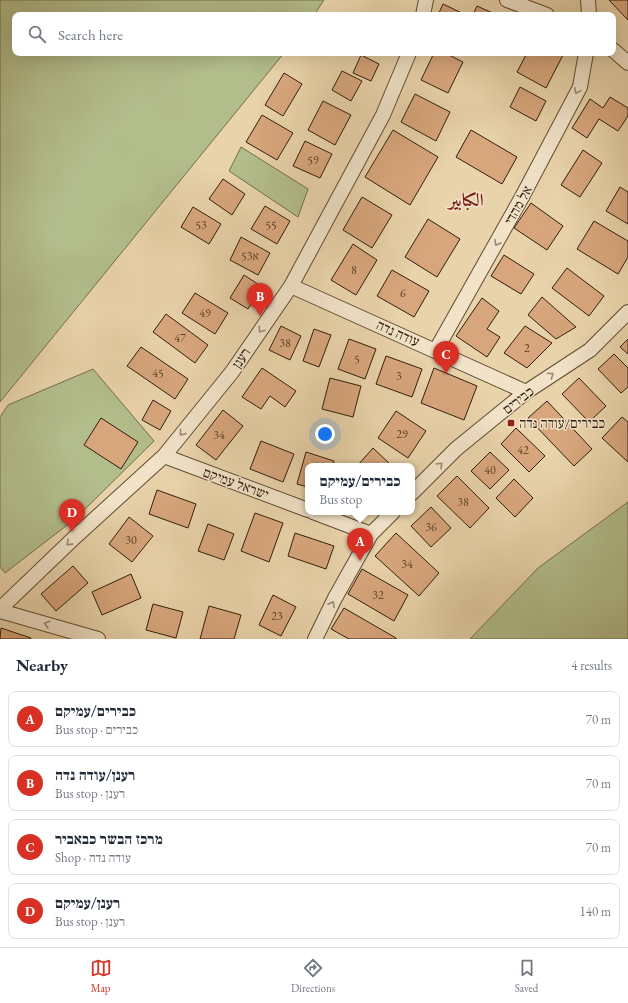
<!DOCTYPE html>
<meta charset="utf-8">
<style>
:root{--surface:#fff;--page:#f6f6f7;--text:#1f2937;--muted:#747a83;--line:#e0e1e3;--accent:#d93025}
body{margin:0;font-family:"EB Garamond",Amiri,"Frank Ruhl Libre",serif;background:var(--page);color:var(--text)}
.you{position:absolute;left:325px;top:434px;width:14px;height:14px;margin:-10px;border:3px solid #fff;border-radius:50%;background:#1a73e8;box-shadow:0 0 0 6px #1a73e833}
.badge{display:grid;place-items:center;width:26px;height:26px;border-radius:50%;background:var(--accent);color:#fff;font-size:13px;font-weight:700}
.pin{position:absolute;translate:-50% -33px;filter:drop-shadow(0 1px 2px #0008)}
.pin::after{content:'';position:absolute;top:21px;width:14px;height:12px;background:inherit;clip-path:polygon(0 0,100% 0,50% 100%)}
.popup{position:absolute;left:305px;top:463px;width:110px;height:52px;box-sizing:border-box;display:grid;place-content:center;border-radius:8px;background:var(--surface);filter:drop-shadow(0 1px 3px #0005);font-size:13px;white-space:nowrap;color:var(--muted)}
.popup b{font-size:15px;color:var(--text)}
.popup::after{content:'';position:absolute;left:50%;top:100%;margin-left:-8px;border:8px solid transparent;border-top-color:var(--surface)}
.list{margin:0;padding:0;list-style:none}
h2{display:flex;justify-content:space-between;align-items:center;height:52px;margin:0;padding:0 16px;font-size:17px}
h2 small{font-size:13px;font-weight:400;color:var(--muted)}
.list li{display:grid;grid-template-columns:26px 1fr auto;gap:12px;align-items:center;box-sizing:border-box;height:56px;margin:0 8px 8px;padding:0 8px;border:1px solid var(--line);border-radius:8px}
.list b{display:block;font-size:15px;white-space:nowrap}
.list p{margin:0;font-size:13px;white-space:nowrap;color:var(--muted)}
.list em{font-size:13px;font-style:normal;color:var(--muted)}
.icon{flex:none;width:22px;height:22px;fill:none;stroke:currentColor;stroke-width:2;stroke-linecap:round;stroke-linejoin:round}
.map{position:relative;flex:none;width:628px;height:639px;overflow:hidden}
.search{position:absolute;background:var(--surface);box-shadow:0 4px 16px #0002;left:12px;right:12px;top:12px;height:44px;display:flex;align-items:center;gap:10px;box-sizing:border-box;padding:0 14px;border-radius:8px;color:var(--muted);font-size:15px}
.sheet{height:308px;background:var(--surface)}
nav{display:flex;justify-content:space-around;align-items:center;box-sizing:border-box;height:56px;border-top:1px solid var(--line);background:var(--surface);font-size:11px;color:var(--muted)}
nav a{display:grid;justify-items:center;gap:2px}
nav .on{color:var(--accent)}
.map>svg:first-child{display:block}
.green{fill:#b3bd8c;stroke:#726e4c}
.building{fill:#d8a67d;stroke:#311e0c}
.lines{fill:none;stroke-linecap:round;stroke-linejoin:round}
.minor-casing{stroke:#5f4b34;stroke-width:16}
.minor{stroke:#f1e2c8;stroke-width:14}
.oneway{stroke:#9b8a73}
.poi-dot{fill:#8f2418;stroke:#f1e2c8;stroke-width:1.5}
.labels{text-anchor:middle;stroke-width:3;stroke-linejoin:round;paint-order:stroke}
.number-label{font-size:12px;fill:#5b4028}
.street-label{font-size:14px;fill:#311e0c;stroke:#f1e2c8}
.poi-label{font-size:14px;fill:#311e0c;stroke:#f1e2c8;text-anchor:start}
.district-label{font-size:18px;font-weight:bold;fill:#7a1f14;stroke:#f1e2c8}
</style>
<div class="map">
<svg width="628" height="639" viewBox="0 0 628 639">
<rect width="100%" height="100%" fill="#e9d3aa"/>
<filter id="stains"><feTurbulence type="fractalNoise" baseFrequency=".005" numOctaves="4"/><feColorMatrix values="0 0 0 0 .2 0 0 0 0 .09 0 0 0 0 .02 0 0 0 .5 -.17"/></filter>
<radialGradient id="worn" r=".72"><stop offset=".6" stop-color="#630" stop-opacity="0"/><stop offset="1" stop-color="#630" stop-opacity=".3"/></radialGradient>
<path class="green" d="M0,0H324L314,15H15V53H284L0,402Z
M241,147L308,189L298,217L229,171Z
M93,369L154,441L75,519L5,573L0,567V417L8,405Z
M628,502V639H470L538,568Z"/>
<path class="building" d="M609,0H628V20Z
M443,4L466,15H438Z
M477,6L497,15H473Z
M434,53H445L463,62L448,93L421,80Z
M527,53H559L563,55L546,88L517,72Z
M361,55L379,64L371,81L353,73Z
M342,71L362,81L351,101L332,90Z
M284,73L302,84L283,116L265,105Z
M520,87L546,101L536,121L510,107Z
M415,94L450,112L436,141L401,122Z
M610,97L628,108V116L618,131L599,119L587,138L572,128L590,99L603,108Z
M323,101L351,115L335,145L308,130Z
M262,115L293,133L277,160L246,142Z
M393,130L438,157L410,205L365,177Z
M471,130L517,157L502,184L456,157Z
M305,141L332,154L320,178L293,166Z
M583,150L602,163L580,197L561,185Z
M223,179L245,194L232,215L209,199Z
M620,187L628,192V224L606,211Z
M362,197L392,215L372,248L343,230Z
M531,203L563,226L547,250L514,228Z
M265,206L290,221L277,244L251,229Z
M193,207L221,224L209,244L181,227Z
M428,219L460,239L437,277L405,257Z
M594,221L628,241V257L618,274L577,249Z
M241,237L270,253L258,275L230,260Z
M353,244L377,260L356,295L331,280Z
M504,255L534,274L521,294L491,276Z
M567,268L604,296L589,316L552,288Z
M392,270L429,291L414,317L377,296Z
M244,275L261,286L248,309L230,298Z
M195,293L228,313L215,334L182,313Z
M542,297L576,327L556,339L528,315Z
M482,298L499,311L487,329L500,337L487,357L456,336Z
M166,314L208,345L195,363L153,332Z
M281,326L301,336L290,360L269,350Z
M525,326L552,343L527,368L504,353Z
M314,329L331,335L319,367L303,361Z
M349,339L376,349L365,379L338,369Z
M628,339V354L620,347Z
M141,347L188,379L175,399L127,366Z
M614,354L628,368V387L621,393L598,369Z
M386,356L422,369L412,397L376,384Z
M262,368L296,391L285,407L270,396L261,409L242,397Z
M434,368L477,386L464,420L421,403Z
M330,378L361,386L353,417L322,409Z
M579,378L606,406L589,422L562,394Z
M153,400L171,411L160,430L142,420Z
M547,401L592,449L574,466L528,418Z
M223,410L243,426L216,460L196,445Z
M396,411L426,431L408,458L378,438Z
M622,417L628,422V462L602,438Z
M101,418L138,442L121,469L84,445Z
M516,428L545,456L529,472L501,444Z
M261,441L294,454L283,482L250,469Z
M373,448L392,466H357Z
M306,452L334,461L333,466H308V487L297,484Z
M490,452L509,470L490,489L471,471Z
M457,476L489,508L470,528L437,496Z
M514,479L533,498L515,517L496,498Z
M157,490L196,504L188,528L149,514Z
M431,507L451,528L431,547L411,526Z
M255,513L283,523L269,562L241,551Z
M129,517L153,536L132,562L109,544Z
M208,524L234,534L224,560L198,551Z
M295,533L334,546L326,569L288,556Z
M396,533L439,573L419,596L375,556Z
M73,566L88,583L56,611L41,594Z
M362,569L408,595L394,621L348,594Z
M131,574L141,598L102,615L92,592Z
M273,595L296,607L281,636L259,625Z
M153,604L183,612L176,638L146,630Z
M209,606L241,615L234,639H200Z
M344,608L396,638V639H349L331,629Z
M1,628L31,638V639H0Z"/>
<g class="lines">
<g class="minor-casing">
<path id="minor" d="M507,0L547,15
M588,0L589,15
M423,15L426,0
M613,50L628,63
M291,286L526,392
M436,350L522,197L580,87L586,53
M164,456L308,510
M412,493L456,449L526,392L590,350L628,312
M313,512L371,534
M0,609L75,537L164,456L232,372L291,286L383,115L409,53
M0,611L98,639
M315,639L335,598L371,534L393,512"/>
</g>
<use href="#minor" class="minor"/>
</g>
<defs><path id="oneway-chevron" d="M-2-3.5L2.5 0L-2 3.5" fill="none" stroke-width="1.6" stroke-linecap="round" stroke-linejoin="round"/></defs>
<g class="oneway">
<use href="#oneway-chevron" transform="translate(577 91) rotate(114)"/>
<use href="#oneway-chevron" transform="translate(497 243) rotate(120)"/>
<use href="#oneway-chevron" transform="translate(261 330) rotate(124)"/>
<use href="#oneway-chevron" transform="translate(551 375) rotate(-34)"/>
<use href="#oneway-chevron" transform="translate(182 433) rotate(129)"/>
<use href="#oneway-chevron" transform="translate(440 465) rotate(-45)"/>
<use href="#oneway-chevron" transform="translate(69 543) rotate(136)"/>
<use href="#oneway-chevron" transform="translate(332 604) rotate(-64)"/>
<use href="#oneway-chevron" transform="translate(47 624) rotate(-164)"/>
</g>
<rect class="poi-dot" x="507" y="419" width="8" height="8" rx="2"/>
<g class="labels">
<g class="number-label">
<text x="313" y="164">59</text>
<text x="201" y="229">53</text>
<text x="271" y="229">55</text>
<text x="250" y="260">53א</text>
<text x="354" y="274">8</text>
<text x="403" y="297">6</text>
<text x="205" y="317">49</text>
<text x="180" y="342">47</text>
<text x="285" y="347">38</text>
<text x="527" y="352">2</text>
<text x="357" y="363">5</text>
<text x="158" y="377">45</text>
<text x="399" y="380">3</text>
<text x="402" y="438">29</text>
<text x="219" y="439">34</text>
<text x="523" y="454">42</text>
<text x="490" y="474">40</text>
<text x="463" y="506">38</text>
<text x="431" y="531">36</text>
<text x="131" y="544">30</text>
<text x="407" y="568">34</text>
<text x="378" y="599">32</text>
<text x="277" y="620">23</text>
</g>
<g class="street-label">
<text transform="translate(518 205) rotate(-61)" y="5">אל מהדי</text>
<text transform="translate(398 333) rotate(24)" y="5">עודה נדה</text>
<text transform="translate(241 358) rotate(-56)" y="5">רענן</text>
<text transform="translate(518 400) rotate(-38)" y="5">כבירים</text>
<text transform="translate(236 483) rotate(20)" y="5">ישראל עמיקם</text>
</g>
<g class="poi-label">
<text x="519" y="428">כבירים/עודה נדה</text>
</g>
<g class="district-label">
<text x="466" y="206">الكبابير</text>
</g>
</g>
<rect width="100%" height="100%" filter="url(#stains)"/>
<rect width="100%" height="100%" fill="url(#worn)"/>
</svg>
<div class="you"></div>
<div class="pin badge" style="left:360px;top:561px">A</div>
<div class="popup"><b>כבירים/עמיקם</b>Bus stop</div>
<div class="pin badge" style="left:260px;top:316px">B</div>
<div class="pin badge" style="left:446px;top:374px">C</div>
<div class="pin badge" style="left:72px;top:532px">D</div>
<div class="search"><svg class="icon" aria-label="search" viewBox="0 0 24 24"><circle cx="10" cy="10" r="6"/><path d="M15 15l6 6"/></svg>Search here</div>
</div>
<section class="sheet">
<h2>Nearby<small>4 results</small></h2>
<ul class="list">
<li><span class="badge">A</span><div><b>כבירים/עמיקם</b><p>Bus stop · כבירים</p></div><em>70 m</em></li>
<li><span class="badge">B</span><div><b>רענן/עודה נדה</b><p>Bus stop · רענן</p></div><em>70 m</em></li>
<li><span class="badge">C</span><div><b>מרכז הבשר כבאביר</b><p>Shop · עודה נדה</p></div><em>70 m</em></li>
<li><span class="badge">D</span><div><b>רענן/עמיקם</b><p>Bus stop · רענן</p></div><em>140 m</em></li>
</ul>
</section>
<nav>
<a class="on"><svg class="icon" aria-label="map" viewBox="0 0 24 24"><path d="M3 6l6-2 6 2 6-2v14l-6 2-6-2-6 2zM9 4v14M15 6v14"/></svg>Map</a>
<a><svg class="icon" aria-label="directions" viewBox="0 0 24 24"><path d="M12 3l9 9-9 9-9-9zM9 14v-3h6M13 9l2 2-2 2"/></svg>Directions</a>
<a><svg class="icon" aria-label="saved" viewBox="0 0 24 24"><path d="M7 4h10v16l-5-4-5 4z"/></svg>Saved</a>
</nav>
